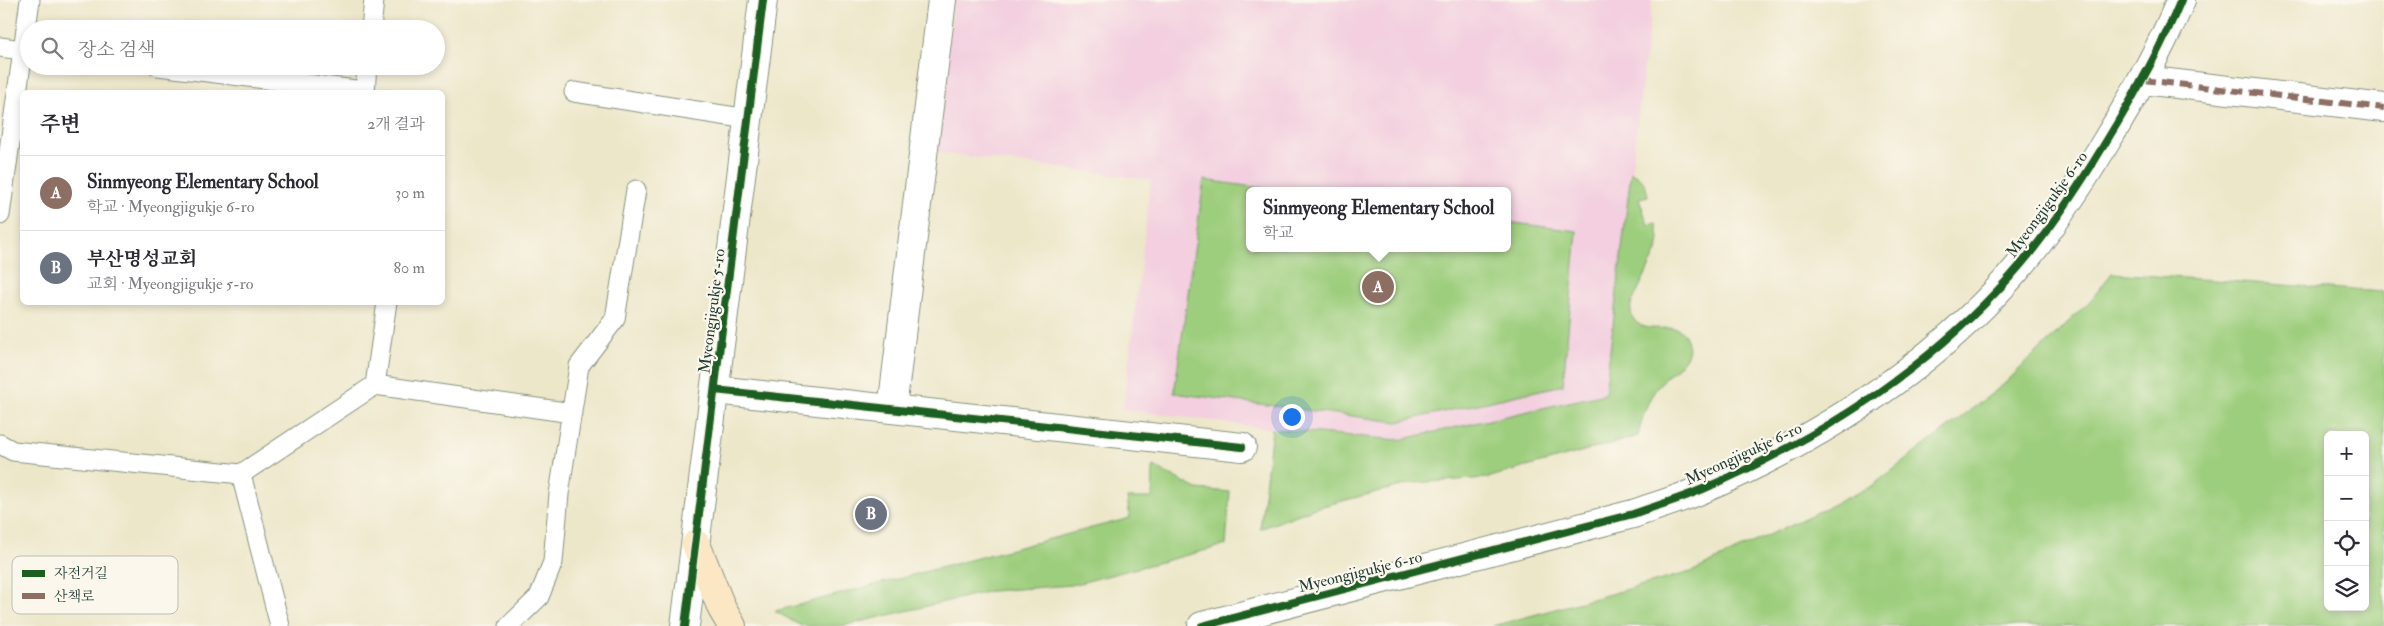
<!DOCTYPE html>
<html lang="ko">
<meta charset="utf-8">
<style>
:root{--surface:#fff;--page:#f2f2f3;--text:#2b2b33;--muted:#7c7c81;--line:#e1e1e2;--accent:#1f6fb2}
body{margin:0;font-family:"IM FELL Double Pica","Noto Serif KR",serif;background:var(--page);color:var(--text)}
.controls{position:absolute;right:15px;bottom:15px;display:grid;overflow:hidden;border-radius:8px;box-shadow:0 2px 8px #0003}
.controls button{width:45px;height:45px;display:grid;place-items:center;padding:0;border:0;border-bottom:1px solid var(--line);background:var(--surface);color:var(--text);font:25px sans-serif}
.you{position:absolute;left:1291px;top:416px;width:18px;height:18px;margin:-12px;border:4px solid #fff;border-radius:50%;background:#1a73e8;box-shadow:0 0 0 8px #1a73e833}
.badge{display:grid;place-items:center;width:32px;height:32px;border-radius:50%;background:var(--accent);color:#fff;font-size:16px;font-weight:700}
.pin{position:absolute;translate:-50% -50%;border:2px solid #fff;box-shadow:0 1px 5px #0006}
.popup{position:absolute;left:1246px;top:187px;width:265px;height:65px;box-sizing:border-box;display:grid;place-content:center;border-radius:8px;background:var(--surface);filter:drop-shadow(0 1px 4px #0005);font-size:16px;white-space:nowrap;color:var(--muted)}
.popup b{font-size:19px;color:var(--text)}
.popup::after{content:'';position:absolute;left:50%;top:100%;margin-left:-10px;border:10px solid transparent;border-top-color:var(--surface)}
.list{margin:0;padding:0;list-style:none}
h2{display:flex;justify-content:space-between;align-items:center;height:65px;margin:0;padding:0 20px;font-size:21px}
h2 small{font-size:16px;font-weight:400;color:var(--muted)}
.list li{display:grid;grid-template-columns:32px 1fr auto;gap:15px;align-items:center;box-sizing:border-box;height:75px;padding:0 20px;border-top:1px solid var(--line)}
.list b{display:block;font-size:19px;white-space:nowrap}
.list p{margin:0;font-size:16px;white-space:nowrap;color:var(--muted)}
.list em{font-size:16px;font-style:normal;color:var(--muted)}
.icon{flex:none;width:28px;height:28px;fill:none;stroke:currentColor;stroke-width:2;stroke-linecap:round;stroke-linejoin:round}
.map{position:relative;flex:none;width:2384px;height:626px;overflow:hidden}
.search{position:absolute;background:var(--surface);box-shadow:0 2px 8px #0003;left:20px;top:20px;width:425px;height:55px;display:flex;align-items:center;gap:12px;box-sizing:border-box;padding:0 18px;border-radius:28px;color:var(--muted);font-size:19px}
.panel{position:absolute;background:var(--surface);box-shadow:0 2px 8px #0003;left:20px;top:90px;width:425px;height:215px;border-radius:8px}
.map>svg:first-child{display:block}
.built{fill:#f3cfdf;fill-rule:evenodd}
.green{fill:#9dce7d;stroke:#5e8658;fill-rule:evenodd}
.lines{fill:none;stroke-linecap:round;stroke-linejoin:round}
.service-casing{stroke:#86927f;stroke-width:21}
.minor-casing{stroke:#86927f;stroke-width:30}
.tertiary-casing{stroke:#86927f;stroke-width:30}
.secondary-casing{stroke:#86927f;stroke-width:30}
.service{stroke:#fff;stroke-width:19}
.minor{stroke:#fff;stroke-width:28}
.tertiary{stroke:#fff;stroke-width:28}
.secondary{stroke:#fbe7c3;stroke-width:28}
.quiet{stroke:#8d6e63;stroke-width:6;stroke-dasharray:12 6;stroke-linecap:butt}
.cycleway-casing{stroke:#fbf7ec;stroke-width:11}
.cycleway{stroke:#1b5e20;stroke-width:8}
.labels{text-anchor:middle;stroke-width:4.5;stroke-linejoin:round;paint-order:stroke}
.street-label{font-size:16px;fill:#1f3d34;stroke:#fbf7ec}
.key{fill:#fbf7ec;stroke:#b9bfb5;stroke-width:1}
.key-label{font-size:14px;fill:#1f3d34}
</style>
<div class="map">
<svg width="2384" height="626" viewBox="0 0 2384 626">
<rect width="100%" height="100%" fill="#fbf7ec"/>
<filter id="ink" filterUnits="userSpaceOnUse"><feTurbulence type="fractalNoise" baseFrequency=".02" numOctaves="2"/><feDisplacementMap in="SourceGraphic" scale="10" xChannelSelector="R" yChannelSelector="G"/><feConvolveMatrix kernelMatrix="1 2 1 2 8 2 1 2 1" color-interpolation-filters="sRGB"/></filter>
<filter id="wash" filterUnits="userSpaceOnUse"><feTurbulence type="fractalNoise" baseFrequency=".0096" numOctaves="4" result="noise"/><feDisplacementMap in="SourceGraphic" scale="20" xChannelSelector="R" yChannelSelector="G"/><feGaussianBlur stdDeviation="1.12" result="paint"/><feColorMatrix in="noise" values="0 0 0 0 0 0 0 0 0 0 0 0 0 0 0 0 0 1.4 0 .05"/><feComposite in="paint" operator="in"/></filter>
<g filter="url(#wash)">
<rect width="100%" height="100%" fill="#ede7ca"/>
<path class="built" d="M954,0H1652L1605,394L1399,440L1272,429L1123,409L1151,180L933,152ZM1249,191H1507V248H1249Z"/>
<path class="green" d="M1631,172C1642,177 1646,184 1648,196L1639,198L1648,225L1656,223L1659,238L1657,251L1631,304C1629,318 1637,327 1651,328C1671,330 1685,321 1689,349C1686,366 1668,372 1659,385C1647,400 1642,418 1638,436L1487,478L1413,483L1315,508L1260,529L1272,429L1399,440L1605,394Z
M1204,180L1283,191H1249V248H1507V222L1577,231L1563,385L1398,422L1174,393Z
M2112,273L2384,292V626H1493L1691,572L1872,486L2003,385L2090,301ZM2328,435H2365V607H2328Z
M1153,466L1197,489L1230,492L1226,545L1072,585L991,591L842,626H801L775,611L1130,518L1127,498H1152Z"/>
</g>
<g filter="url(#ink)">
<g class="lines">
<g class="service-casing">
<path id="service" d="M371,29L374,0
M0,47L29,51
M158,66L364,91
M365,92L367,66
M574,92L748,119
M0,215L30,0
M375,385L572,413
M0,444L13,451L241,474L375,385L387,302
M241,474L280,626
M509,626L539,597L553,562L559,494L579,366L615,319L636,190"/>
</g>
<g class="minor-casing">
<path id="minor" d="M2143,80L2384,108
M715,390L1242,447
M892,409L942,0
M685,626L763,0"/>
</g>
<g class="tertiary-casing">
<path id="tertiary" d="M1202,626L1633,514C1656,506 1680,499 1703,489C1823,437 1937,364 2022,263C2053,226 2079,186 2104,145C2133,98 2160,51 2181,0"/>
</g>
<g class="secondary-casing">
<path id="secondary" d="M696,544L722,609L732,626"/>
</g>
<use href="#service" class="service"/>
<use href="#minor" class="minor"/>
<use href="#tertiary" class="tertiary"/>
<use href="#secondary" class="secondary"/>
<path class="quiet" d="M2143,80L2384,108"/>
<g class="cycleway-casing">
<path id="cycleway" d="M715,390L1242,447
M685,626L763,0
M1202,626L1633,514C1656,506 1680,499 1703,489C1823,437 1937,364 2022,263C2053,226 2079,186 2104,145C2133,98 2160,51 2181,0"/>
</g>
<use href="#cycleway" class="cycleway"/>
</g>
</g>
<g class="labels">
<g class="street-label">
<text transform="translate(2046 204) rotate(-54)" y="6">Myeongjigukje 6-ro</text>
<text transform="translate(711 311) rotate(-83)" y="6">Myeongjigukje 5-ro</text>
<text transform="translate(1743 453) rotate(-25)" y="6">Myeongjigukje 6-ro</text>
<text transform="translate(1360 571) rotate(-14)" y="6">Myeongjigukje 6-ro</text>
</g>
</g>
<rect x="12" y="556" width="166" height="58" rx="8" class="key"/>
<rect x="22" y="570" width="23" height="7" fill="#1b5e20"/>
<rect x="22" y="593" width="23" height="6" fill="#8d6e63"/>
<g class="key-label">
<text x="54" y="578">자전거길</text>
<text x="54" y="601">산책로</text>
</g>
</svg>
<div class="controls">
<button>+</button>
<button>−</button>
<button><svg class="icon" aria-label="locate" viewBox="0 0 24 24"><circle cx="12" cy="12" r="6"/><path d="M12 2v4M12 18v4M2 12h4M18 12h4"/></svg></button>
<button><svg class="icon" aria-label="layers" viewBox="0 0 24 24"><path d="M12 4l9 5-9 5-9-5zM3 14l9 5 9-5"/></svg></button>
</div>
<div class="you"></div>
<div class="pin badge" style="left:1378px;top:287px;background:#8d6e63">A</div>
<div class="popup"><b>Sinmyeong Elementary School</b>학교</div>
<div class="pin badge" style="left:871px;top:514px;background:#6b7280">B</div>
<div class="search"><svg class="icon" aria-label="search" viewBox="0 0 24 24"><circle cx="10" cy="10" r="6"/><path d="M15 15l6 6"/></svg>장소 검색</div>
<section class="panel">
<h2>주변<small>2개 결과</small></h2>
<ul class="list">
<li><span class="badge" style="background:#8d6e63">A</span><div><b>Sinmyeong Elementary School</b><p>학교 · Myeongjigukje 6-ro</p></div><em>30 m</em></li>
<li><span class="badge" style="background:#6b7280">B</span><div><b>부산명성교회</b><p>교회 · Myeongjigukje 5-ro</p></div><em>80 m</em></li>
</ul>
</section>
</div>
